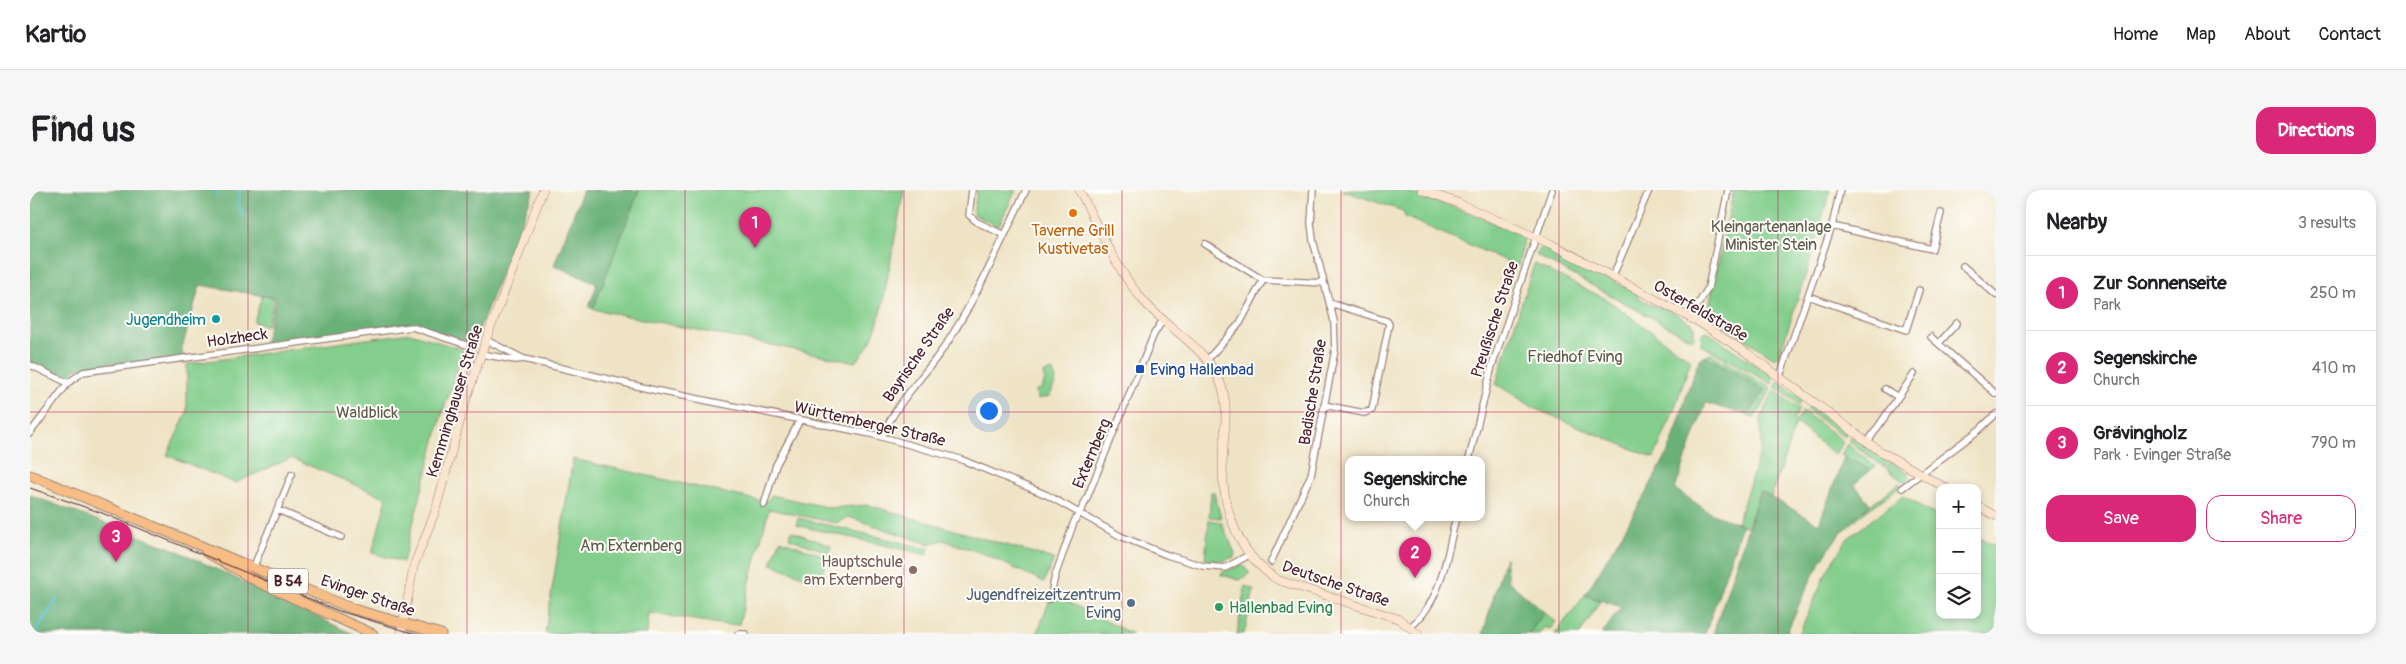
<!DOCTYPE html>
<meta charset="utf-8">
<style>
:root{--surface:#fff;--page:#f6f6f6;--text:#202124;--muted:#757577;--line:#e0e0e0;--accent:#db2777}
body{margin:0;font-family:Pangolin,sans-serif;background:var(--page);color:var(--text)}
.controls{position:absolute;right:15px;bottom:15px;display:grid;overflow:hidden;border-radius:10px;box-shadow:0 2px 8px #0003}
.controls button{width:45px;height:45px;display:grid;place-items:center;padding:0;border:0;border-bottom:1px solid var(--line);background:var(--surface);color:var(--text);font:25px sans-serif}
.you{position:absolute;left:958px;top:220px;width:18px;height:18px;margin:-12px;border:4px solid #fff;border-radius:50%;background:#1a73e8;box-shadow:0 0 0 8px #1a73e833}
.badge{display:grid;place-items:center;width:32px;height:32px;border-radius:50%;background:var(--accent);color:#fff;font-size:16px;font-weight:700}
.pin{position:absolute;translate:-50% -41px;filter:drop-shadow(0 1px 2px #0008)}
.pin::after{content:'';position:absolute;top:26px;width:18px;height:15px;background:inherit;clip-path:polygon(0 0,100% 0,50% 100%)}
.popup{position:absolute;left:1315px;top:266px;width:140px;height:65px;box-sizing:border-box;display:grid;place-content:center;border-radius:10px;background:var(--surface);filter:drop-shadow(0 1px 4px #0005);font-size:16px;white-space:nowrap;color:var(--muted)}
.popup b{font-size:19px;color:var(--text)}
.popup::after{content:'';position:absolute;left:50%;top:100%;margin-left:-10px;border:10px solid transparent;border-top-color:var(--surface)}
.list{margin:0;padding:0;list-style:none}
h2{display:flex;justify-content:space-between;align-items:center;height:65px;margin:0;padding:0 20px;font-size:21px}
h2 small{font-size:16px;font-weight:400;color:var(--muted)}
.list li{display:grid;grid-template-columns:32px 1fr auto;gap:15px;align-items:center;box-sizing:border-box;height:75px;padding:0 20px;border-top:1px solid var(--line)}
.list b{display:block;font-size:19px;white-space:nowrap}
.list p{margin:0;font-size:16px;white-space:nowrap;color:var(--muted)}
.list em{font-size:16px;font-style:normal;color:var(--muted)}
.actions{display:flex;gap:10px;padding:15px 20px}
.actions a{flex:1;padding:11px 0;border:1px solid var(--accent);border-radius:15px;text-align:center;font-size:18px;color:var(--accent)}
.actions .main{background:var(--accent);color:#fff}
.icon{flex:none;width:28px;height:28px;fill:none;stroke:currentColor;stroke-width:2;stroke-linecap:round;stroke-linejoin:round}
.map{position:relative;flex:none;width:1966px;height:444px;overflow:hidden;border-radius:15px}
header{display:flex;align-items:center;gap:30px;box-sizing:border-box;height:70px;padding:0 25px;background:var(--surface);border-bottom:1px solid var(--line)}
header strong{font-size:24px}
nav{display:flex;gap:28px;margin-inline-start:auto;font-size:18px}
.intro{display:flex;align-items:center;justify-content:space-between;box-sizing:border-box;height:120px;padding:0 30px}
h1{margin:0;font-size:35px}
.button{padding:12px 22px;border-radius:15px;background:var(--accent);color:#fff;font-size:18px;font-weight:700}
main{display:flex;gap:30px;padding:0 30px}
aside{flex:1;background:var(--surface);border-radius:15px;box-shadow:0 2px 8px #0003}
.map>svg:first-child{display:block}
.green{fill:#83ce8c;stroke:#66765c}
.forest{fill:#6ab178;stroke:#5a6852}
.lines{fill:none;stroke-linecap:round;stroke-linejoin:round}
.stream{stroke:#51bcce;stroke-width:2.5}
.street-casing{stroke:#9c8178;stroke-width:8}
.secondary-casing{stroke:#9c8178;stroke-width:9}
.primary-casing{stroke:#9c8178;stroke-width:11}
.street{stroke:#fff;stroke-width:5.5}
.secondary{stroke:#fbe5cf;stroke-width:8}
.primary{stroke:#f6be86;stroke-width:9}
.tram{stroke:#4a1f2b;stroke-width:1}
.grid{fill:none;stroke:#c2185b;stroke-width:1;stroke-opacity:0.55}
.food-dot{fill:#e8710a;stroke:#fdfcf7;stroke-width:2}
.culture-dot{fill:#0f9aa8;stroke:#fdfcf7;stroke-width:2}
.transit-dot{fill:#1a4fb4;stroke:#fdfcf7;stroke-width:2}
.education-dot{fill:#8d6e63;stroke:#fdfcf7;stroke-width:2}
.service-dot{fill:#5c6f8a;stroke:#fdfcf7;stroke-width:2}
.leisure-dot{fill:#2e9e5b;stroke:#fdfcf7;stroke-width:2}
.labels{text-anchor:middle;stroke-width:4;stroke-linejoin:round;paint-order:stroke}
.shield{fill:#fdfcf7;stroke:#806168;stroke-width:1}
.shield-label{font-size:15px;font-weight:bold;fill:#4a1f2b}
.park-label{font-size:16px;fill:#5e5c4d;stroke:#fdfcf7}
.food-label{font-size:16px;fill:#c56008;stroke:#fdfcf7}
.street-label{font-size:16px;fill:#4a1f2b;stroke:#fdfcf7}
.culture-label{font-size:16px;fill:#0d838f;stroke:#fdfcf7;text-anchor:end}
.transit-label{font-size:16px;fill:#164399;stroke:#fdfcf7;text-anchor:start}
.education-label{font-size:16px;fill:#785e54;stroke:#fdfcf7;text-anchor:end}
.service-label{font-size:16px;fill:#4e5e75;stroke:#fdfcf7;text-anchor:end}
.leisure-label{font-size:16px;fill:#27864d;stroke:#fdfcf7;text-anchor:start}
</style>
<header>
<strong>Kartio</strong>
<nav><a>Home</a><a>Map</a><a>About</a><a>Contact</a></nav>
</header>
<div class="intro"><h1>Find us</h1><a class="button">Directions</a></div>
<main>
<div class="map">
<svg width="1966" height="444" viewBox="0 0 1966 444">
<rect width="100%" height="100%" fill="#fdfcf7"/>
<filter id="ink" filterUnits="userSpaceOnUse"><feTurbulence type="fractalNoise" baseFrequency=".02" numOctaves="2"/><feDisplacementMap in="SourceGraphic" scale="10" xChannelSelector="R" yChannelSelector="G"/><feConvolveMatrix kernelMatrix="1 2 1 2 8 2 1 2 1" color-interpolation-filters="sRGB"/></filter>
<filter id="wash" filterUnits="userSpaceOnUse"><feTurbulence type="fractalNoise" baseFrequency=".0096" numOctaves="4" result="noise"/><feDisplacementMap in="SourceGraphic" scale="20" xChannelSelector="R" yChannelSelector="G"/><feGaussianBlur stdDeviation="1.12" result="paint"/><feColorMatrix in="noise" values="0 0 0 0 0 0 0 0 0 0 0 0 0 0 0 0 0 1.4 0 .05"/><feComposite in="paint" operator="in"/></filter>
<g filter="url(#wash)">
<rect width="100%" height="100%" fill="#efe3c5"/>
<path class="green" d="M609,0H874L852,117C847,137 841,157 825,172L563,119Z
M947,0H986L968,37L943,24Z
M1311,0H1372L1441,23L1489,44L1494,49L1488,76L1375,27L1373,21Z
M1704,0H1800L1784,59L1749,166L1746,169L1677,125Z
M1515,56L1609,104L1607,107L1628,118L1630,115L1661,133L1664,137V148L1661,149L1506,65L1510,58Z
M1504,74L1576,109L1661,170L1644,220L1624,268L1506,219L1466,194Z
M232,105L245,109L237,136L224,132Z
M1676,141L1743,187L1742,194L1671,155L1672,144Z
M380,143L434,160L412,224L373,372L342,363L357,308L261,268L205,293L137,265L157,222V174Z
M1681,164L1741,198L1732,218L1724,227L1717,225L1730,210L1679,168H1671Z
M1022,180L1026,190L1020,206L1008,209L1005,201L1012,198L1015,190L1013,184Z
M1749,191L1771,208L1770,215L1745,197Z
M1744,200L1770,219L1763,230L1766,232L1773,221L1813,251L1805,265L1766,233L1741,307L1730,301L1718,337L1707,333L1731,258V229Z
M1780,215L1816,242L1815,247L1777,220Z
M1822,247L1858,271L1854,277L1818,251Z
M1817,254L1846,276L1841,280L1814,267L1811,265Z
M543,269L735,312L742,305L800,318L838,315L1024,369L1014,392L954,364L913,350L898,354L819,327L806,333L739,319L709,434L697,435L619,423L617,444L515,443Z
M1860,272L1879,283L1880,289L1875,293L1856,278Z
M1869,293L1872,295L1831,325L1804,350L1819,331Z
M1181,302H1184L1191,328L1179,327Z
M1873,306L1910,328V425H1947V347L1966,356V444H1769L1797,381L1817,349Z
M768,328L899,359L897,365L766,335Z
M1179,330L1191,332L1205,363L1204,367L1189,372L1175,369Z
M761,341L801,356L799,363L759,348Z
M750,350L798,367L789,392L741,374Z
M1212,375L1220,383L1210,390L1191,385L1192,382Z
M1215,396L1224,400L1214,444H1207Z
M1022,404L1102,444H1007Z
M1555,405L1570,411L1550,444H1525Z
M1514,422L1526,432L1520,439L1514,437L1509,444H1499Z"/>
<path class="forest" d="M0,0H504L444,152L441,153L379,133L234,154L247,108L170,95L152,158V164L158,168L67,179L46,178L37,189L0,173Z
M553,0H609L563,119L559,117L567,94L524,75Z
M1671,168H1679L1735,200L1717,225L1676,213L1645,299L1682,324L1712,335L1675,444H1572L1591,417L1555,405C1583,358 1613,311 1638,262C1652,232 1656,194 1671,168Z
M1814,267L1841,280L1824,294L1840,314C1795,351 1779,392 1756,444H1683L1730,301L1789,334Z
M0,305L146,360L323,444H0Z
M1475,367L1478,391L1514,422L1499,444H1453Z"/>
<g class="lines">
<path class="stream" d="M210,0L208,11L212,26
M186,5L188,0
M4,444L27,409"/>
</g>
</g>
<g filter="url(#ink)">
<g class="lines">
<g class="street-casing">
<path id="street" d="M942,0L939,25L947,32L974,45
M1802,36L1902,59L1911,23
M1175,54L1233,90L1294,93
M1933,76L1966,105
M1583,86L1619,0
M1778,106L1876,140L1889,100
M1660,128L1678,98L1698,0
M1901,147L1966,204
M456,150L494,169L624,200L841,244L930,269L1017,305L1090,346L1137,365L1173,376L1195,378L1219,365
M1909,153L1927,133
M451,164L485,170L494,169
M1178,169L1210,133L1233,90
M0,175L38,193
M1750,186L1802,36L1810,0
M1855,199L1868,207
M1294,215L1334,223L1342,220L1359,134L1357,131L1300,113
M0,243L38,193L53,182L382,137L443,157
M852,247C867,210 898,183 919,150C949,103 972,50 996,0
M1837,253L1884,184
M1439,269L1462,176L1522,0
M1872,298L1949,240L1966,224
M734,315L746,275L770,230
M248,320L311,347
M1241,372L1281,285L1305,160L1304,131L1283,50L1281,33L1283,0
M224,376L262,284
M1020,409L1025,386L1044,332L1054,315L1124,144L1133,130
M1380,437C1412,412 1417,364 1426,327
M708,444H715"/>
</g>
<g class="secondary-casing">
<path id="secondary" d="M1049,0C1068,36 1085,77 1111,108C1137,140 1178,156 1192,197C1199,219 1194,242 1193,265C1190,313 1206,364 1248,390L1369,429L1388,444
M1392,0L1428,13L1521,54L1670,133L1717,163L1850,261L1916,298
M1947,316L1966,326
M371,444L384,375L405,322L435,213L456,150L513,0"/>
</g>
<g class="primary-casing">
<path id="primary" d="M0,285L323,419L411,444
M176,362L230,393L343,444"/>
</g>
<use href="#street" class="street"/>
<use href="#secondary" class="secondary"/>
<use href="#primary" class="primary"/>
<path class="tram" d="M0,298L72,323L309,421L386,444"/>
</g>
</g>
<path class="grid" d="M218,0V444M437,0V444M655,0V444M874,0V444M1092,0V444M1311,0V444M1529,0V444M1748,0V444M0,222H1966"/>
<circle class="food-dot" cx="1043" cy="23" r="5"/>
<circle class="culture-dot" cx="186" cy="129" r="5"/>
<rect class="transit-dot" x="1105" y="174" width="10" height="10" rx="2.5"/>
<circle class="education-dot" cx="883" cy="380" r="5"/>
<circle class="service-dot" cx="1101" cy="413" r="5"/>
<circle class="leisure-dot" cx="1189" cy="417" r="5"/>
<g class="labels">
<rect class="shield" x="238" y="378.5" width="40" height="25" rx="4"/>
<g class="shield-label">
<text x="258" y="396">B 54</text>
</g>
<g class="park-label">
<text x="1741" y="42">Kleingartenanlage<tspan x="1741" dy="18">Minister Stein</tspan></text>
<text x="1545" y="172">Friedhof Eving</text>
<text x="337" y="228">Waldblick</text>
<text x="601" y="361">Am Externberg</text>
</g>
<g class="food-label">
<text x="1043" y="46">Taverne Grill<tspan x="1043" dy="18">Kustivetas</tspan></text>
</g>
<g class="street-label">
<text transform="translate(1671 120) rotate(30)" y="6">Osterfeldstraße</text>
<text transform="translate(1464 129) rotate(-72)" y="6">Preußische Straße</text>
<text transform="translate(207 147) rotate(-8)" y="6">Holzheck</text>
<text transform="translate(888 164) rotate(-55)" y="6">Bayrische Straße</text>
<text transform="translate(1282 202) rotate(-81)" y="6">Badische Straße</text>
<text transform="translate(424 211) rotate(-73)" y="6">Kemminghauser Straße</text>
<text transform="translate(840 233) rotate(13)" y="6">Württemberger Straße</text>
<text transform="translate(1061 263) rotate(-67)" y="6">Externberg</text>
<text transform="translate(1306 393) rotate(19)" y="6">Deutsche Straße</text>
<text transform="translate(338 405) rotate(19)" y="6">Evinger Straße</text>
</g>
<g class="culture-label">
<text x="176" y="135">Jugendheim</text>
</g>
<g class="transit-label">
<text x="1120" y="185">Eving Hallenbad</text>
</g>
<g class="education-label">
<text x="873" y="377">Hauptschule<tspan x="873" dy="18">am Externberg</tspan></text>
</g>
<g class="service-label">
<text x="1091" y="410">Jugendfreizeitzentrum<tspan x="1091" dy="18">Eving</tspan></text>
</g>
<g class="leisure-label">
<text x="1199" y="423">Hallenbad Eving</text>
</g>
</g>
</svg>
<div class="controls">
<button>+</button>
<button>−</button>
<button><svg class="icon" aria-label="layers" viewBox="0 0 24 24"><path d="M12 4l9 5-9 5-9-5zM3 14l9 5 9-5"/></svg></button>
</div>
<div class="you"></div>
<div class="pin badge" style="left:725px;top:58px">1</div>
<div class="pin badge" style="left:1385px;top:388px">2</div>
<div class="popup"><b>Segenskirche</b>Church</div>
<div class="pin badge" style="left:86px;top:372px">3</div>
</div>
<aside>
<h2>Nearby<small>3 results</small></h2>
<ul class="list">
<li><span class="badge">1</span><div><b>Zur Sonnenseite</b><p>Park</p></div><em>250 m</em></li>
<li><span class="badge">2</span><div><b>Segenskirche</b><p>Church</p></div><em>410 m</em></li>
<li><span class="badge">3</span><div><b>Grävingholz</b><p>Park · Evinger Straße</p></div><em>790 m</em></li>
</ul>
<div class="actions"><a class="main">Save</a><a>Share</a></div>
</aside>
</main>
